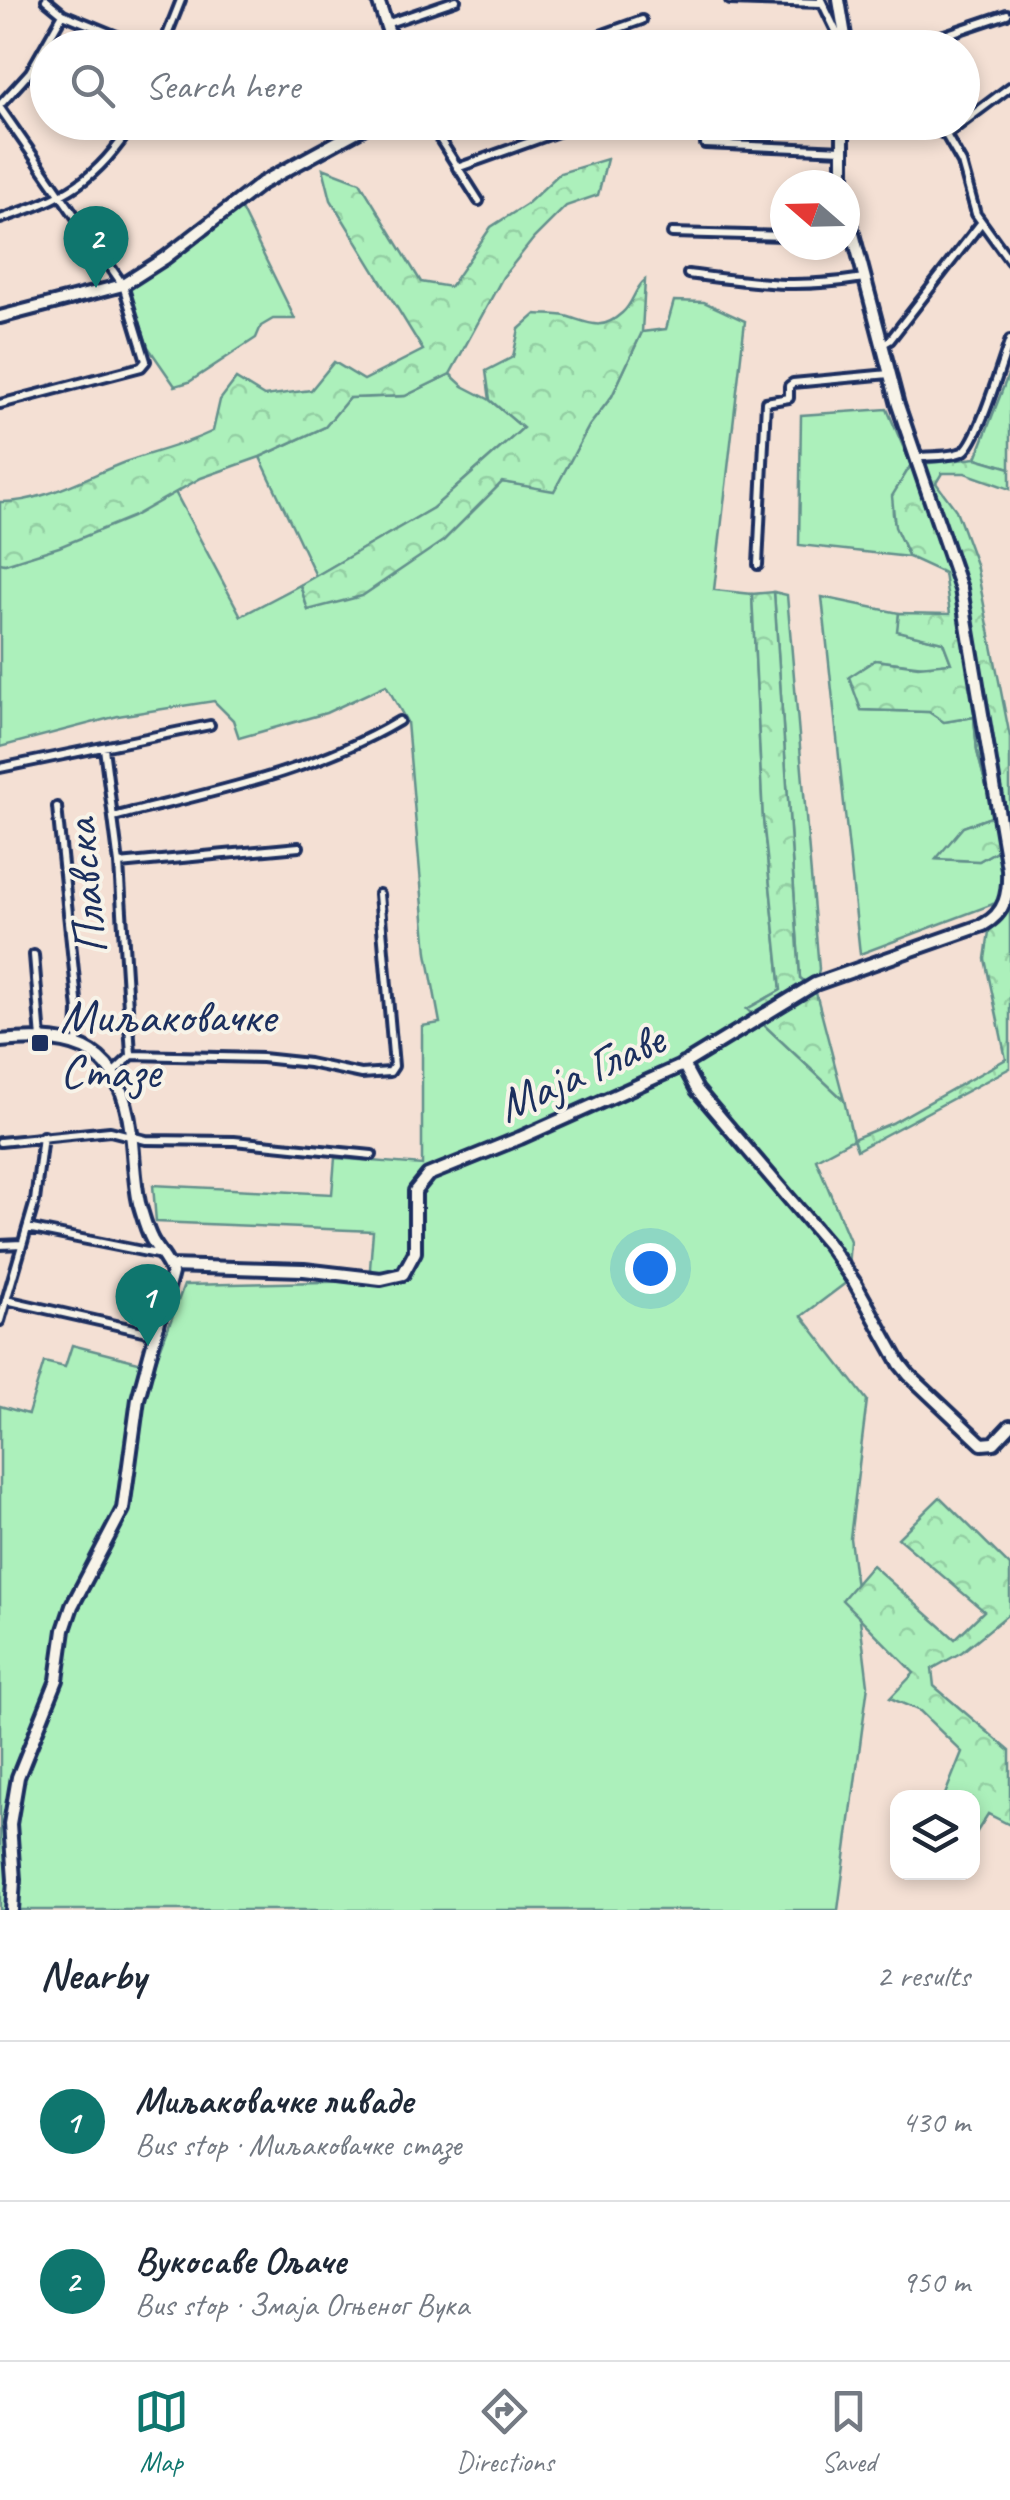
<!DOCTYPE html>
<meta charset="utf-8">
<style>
:root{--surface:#fff;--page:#f6f6f7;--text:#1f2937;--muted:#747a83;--line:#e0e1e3;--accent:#0f766e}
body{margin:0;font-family:Caveat,sans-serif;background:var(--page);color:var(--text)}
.controls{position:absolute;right:30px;bottom:30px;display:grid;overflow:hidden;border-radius:20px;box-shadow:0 5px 15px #0003}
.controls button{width:90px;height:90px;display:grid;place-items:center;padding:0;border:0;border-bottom:2px solid var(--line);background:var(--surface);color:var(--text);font:50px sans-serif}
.compass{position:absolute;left:770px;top:170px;width:90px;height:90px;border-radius:50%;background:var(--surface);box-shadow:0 5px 15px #0003;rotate:290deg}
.you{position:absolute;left:650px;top:1268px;width:35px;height:35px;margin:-25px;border:8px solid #fff;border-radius:50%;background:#1a73e8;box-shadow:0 0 0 15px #1a73e833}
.badge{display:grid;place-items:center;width:65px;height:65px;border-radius:50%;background:var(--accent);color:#fff;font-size:32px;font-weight:700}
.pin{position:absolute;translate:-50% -82px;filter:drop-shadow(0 2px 5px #0008)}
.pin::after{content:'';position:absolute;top:52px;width:35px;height:30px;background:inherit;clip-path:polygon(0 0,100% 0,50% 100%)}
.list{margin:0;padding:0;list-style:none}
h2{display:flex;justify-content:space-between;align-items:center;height:130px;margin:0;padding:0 40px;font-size:42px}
h2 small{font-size:32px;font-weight:400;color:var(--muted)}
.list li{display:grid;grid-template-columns:65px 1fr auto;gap:30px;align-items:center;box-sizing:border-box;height:160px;padding:0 40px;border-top:2px solid var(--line)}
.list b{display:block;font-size:38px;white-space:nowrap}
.list p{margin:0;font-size:32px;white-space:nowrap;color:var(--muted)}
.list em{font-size:32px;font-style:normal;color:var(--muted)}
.icon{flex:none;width:55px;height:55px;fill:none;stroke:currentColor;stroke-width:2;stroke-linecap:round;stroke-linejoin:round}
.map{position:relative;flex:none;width:1010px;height:1910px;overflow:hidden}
.search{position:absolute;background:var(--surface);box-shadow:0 5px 15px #0003;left:30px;right:30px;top:30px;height:110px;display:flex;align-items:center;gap:25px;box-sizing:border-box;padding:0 35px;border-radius:55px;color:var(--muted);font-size:38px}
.sheet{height:450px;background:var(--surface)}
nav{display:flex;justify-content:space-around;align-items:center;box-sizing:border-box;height:140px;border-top:2px solid var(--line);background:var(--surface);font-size:28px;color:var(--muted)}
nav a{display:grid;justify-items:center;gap:5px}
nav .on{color:var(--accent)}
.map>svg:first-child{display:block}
.green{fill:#acf0bb;stroke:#64908c;stroke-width:2.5}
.forest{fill:url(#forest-crowns);stroke:#64908c;stroke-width:2.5}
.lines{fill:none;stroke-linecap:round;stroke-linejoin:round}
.street-casing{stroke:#1b2f5e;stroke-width:14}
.secondary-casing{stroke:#1b2f5e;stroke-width:18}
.street{stroke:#f7f3e8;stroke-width:6}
.secondary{stroke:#f7f3e8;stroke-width:10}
.poi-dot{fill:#1b2f5e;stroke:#f7f3e8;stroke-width:4}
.labels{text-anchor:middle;stroke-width:8;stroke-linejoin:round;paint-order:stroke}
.street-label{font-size:48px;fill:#1b2f5e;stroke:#f7f3e8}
.poi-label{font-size:48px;fill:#1b2f5e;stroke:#f7f3e8;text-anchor:start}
</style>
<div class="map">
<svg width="1010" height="1910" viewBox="0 0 1010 1910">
<defs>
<pattern id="forest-crowns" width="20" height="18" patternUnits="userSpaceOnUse" patternTransform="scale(2.5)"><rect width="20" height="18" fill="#acf0bb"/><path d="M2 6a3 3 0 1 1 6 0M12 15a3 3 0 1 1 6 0" fill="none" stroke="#93cea3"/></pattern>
</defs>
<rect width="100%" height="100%" fill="#f4e0d4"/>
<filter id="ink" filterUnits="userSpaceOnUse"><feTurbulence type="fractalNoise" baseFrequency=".01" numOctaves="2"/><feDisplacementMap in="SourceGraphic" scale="20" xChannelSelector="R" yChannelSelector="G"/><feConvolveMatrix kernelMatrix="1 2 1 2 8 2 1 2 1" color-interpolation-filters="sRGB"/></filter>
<g filter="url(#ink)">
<path class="green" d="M240,207L295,319H273L261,326L256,338L189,382L175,386L148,347L128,287Z
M674,301L704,302L745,321L714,590L752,594L763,819L781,990L747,1009L844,1100L853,1139L816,1159L850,1241L847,1282L802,1316L867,1400L850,1538L868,1685L838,1910H0V1406L28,1414L44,1362L65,1367L72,1345L154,1366L184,1285L369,1281L373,1231L156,1222L153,1185L332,1194L335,1158L422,1165V1026L440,1023L427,953L407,722L386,685L326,713L239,738L233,720L214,701L118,716L0,747V562L5,564C65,545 121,523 175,492L241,616L300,585L308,610L443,541L502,482L554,490L589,426L612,396L642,332L666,329Z
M1010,370V468L976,458Z
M450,374L463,386L490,400L523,428L433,508L316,576L260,457L325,427L349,398L405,396Z
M887,409L911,465C885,507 889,513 909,557L799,545L801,415Z
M774,592L787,595L819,969L815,989L800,978Z
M822,597L899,613L898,631L943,642L951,663L924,666L875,660L862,710L929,712L944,722L974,717L977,751L994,816L963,827L937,859L979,861L1010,843V905L993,904L860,954Z"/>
<path class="forest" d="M607,159L598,195L566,206L534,238L503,277L450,374L405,396L349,398L325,427L260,457L201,478L132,517L59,547L5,564L0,563V502C42,503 86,477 125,462C155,451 183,446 213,431L220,400L236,379L264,396L311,390L334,362L364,380L423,350L331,200L323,168L360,182L421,282L450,287L491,227L527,204L560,173Z
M645,280L642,332L612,396L589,426L554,491L502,482L443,541L362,596L308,610L300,585L433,508L523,428L490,400L486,371L513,357L519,329L536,314C547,315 560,314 569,317C591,324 602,331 622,313C633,304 634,289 645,280Z
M976,458L1010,468V489L965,473H942L936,483L956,510L976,564L1010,737V843L979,861L936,859L963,827L994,816L977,751L974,717L944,722L929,712L861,710L849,677L875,660L918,666L951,663L943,642L897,631L899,613L950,614L944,573L909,557L895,527L892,496L911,465Z
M774,592L800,978L815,989L844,1100L747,1009L781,990L763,819L752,594Z
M993,904L1010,905V1068L857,1150L853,1139L892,1123L1006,1059L985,959Z
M940,1497L1010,1566V1613L962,1652L932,1669L934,1686L1010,1751V1825L988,1814L973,1838L972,1798L944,1797L962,1752L920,1711L890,1698L914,1673L842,1600L872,1565L955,1639L984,1611L898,1538Z"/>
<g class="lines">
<g class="street-casing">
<path id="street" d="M46,0L63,14L146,48
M730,0L822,3
M821,0L837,33L845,39
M386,24L456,0
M162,48L181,0
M564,48L642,20
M906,48L1007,14
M0,105L30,72L63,14
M0,108L123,285L146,361L141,367L0,404
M429,122L479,201
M818,122L842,124
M922,122L946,135
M946,135L962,163L976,214L1010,261
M946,135L1010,87
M705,144L843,150
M457,168L569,128
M0,219C65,198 97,181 134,122
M672,233L785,236
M688,274C756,283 795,289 864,278
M883,344L890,340L981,223
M916,457C928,456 954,457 964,451C979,440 1002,361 1010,340
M758,565L766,402L789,398V386L793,383L889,374
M104,748L119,864L131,1055
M0,768L210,725
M57,807L78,1010L77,1045
M113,817C211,792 312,773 399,721
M119,864L299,847
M34,955L41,1039
M131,1055L262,1058L309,1063L361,1074L390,1072L394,1066L379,894
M114,1072L131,1056
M0,1142L110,1131L146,1140L234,1141L372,1155
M27,1228L162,1255
M0,1245L22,1244
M6,1300L156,1334
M0,1321L35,1201L43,1136"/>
</g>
<g class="secondary-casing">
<path id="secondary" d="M378,0L394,48
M839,0L847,48
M843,185V122
M0,317L123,285L165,258L262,183L374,122
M0,1041C81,1033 120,1049 131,1133C134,1157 134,1180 139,1203C143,1216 146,1229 152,1240C159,1252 168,1261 172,1273L138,1399L123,1509L72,1606L64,1630L57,1680L18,1777L10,1824L14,1880L12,1910
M683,1064L697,1090L828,1244L855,1283L900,1364L909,1375L982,1444L994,1443L1010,1426
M170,1266L304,1270L381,1279L403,1274L415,1252V1191L428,1175L520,1138L679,1067L815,984L983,925C1006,913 1009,893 1008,869L961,589L898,405L845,203"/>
</g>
<use href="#street" class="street"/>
<use href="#secondary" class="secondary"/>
</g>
</g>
<rect class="poi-dot" x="30" y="1033" width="20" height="20" rx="5"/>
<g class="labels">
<g class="street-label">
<text transform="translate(84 887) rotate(-95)" y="17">Плавска</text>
<text transform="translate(580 1071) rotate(-24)" y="17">Маја Главе</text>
</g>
<g class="poi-label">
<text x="60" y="1032">Миљаковачке<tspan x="60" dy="55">Стазе</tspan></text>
</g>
</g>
</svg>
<div class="controls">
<button><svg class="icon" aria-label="layers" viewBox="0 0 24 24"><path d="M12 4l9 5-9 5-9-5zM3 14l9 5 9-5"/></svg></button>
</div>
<svg class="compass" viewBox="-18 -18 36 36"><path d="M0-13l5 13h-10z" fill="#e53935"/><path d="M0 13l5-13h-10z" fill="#747a83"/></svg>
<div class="you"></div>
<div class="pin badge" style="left:148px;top:1346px">1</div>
<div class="pin badge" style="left:96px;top:288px">2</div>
<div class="search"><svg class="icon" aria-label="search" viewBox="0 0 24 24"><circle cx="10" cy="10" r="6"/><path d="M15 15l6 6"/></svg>Search here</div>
</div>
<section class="sheet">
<h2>Nearby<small>2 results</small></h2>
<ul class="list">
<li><span class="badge">1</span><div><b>Миљаковачке ливаде</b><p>Bus stop · Миљаковачке стазе</p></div><em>430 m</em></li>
<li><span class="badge">2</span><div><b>Вукосаве Ољаче</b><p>Bus stop · Змаја Огњеног Вука</p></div><em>950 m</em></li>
</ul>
</section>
<nav>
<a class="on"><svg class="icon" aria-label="map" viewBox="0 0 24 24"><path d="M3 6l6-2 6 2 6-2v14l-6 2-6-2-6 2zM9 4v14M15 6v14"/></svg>Map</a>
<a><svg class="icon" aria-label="directions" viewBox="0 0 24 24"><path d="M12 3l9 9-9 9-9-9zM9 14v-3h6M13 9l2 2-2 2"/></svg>Directions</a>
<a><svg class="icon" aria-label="saved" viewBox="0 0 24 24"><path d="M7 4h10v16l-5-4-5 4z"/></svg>Saved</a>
</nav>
